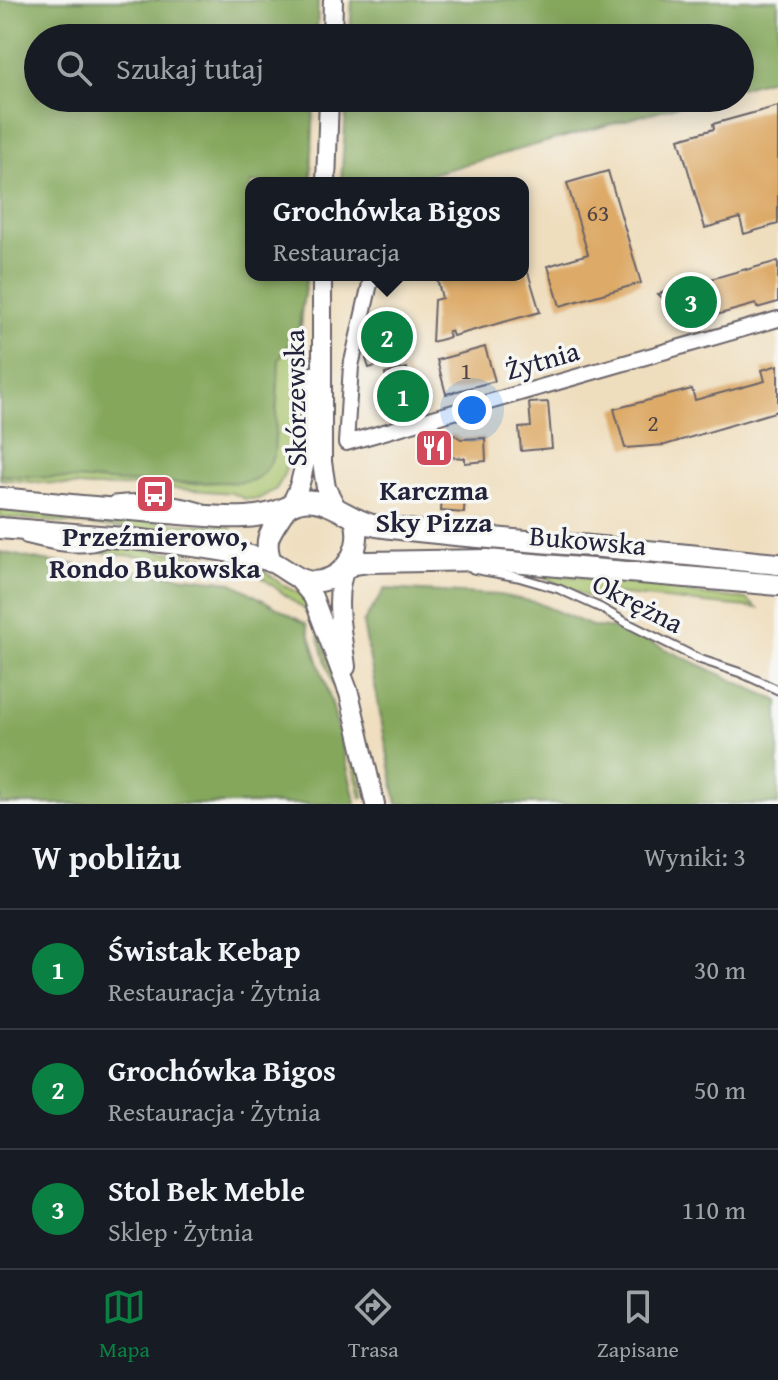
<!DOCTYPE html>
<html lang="pl">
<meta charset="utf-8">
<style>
:root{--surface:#171b24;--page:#20242c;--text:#f1f3f6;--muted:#9ea1a6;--line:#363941;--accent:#0b8043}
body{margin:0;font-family:"Gentium Book Plus",serif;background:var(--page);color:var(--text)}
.you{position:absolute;left:472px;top:410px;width:28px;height:28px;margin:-20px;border:6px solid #fff;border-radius:50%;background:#1a73e8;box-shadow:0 0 0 12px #1a73e833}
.badge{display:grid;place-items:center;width:52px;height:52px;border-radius:50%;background:var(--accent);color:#fff;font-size:26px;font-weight:700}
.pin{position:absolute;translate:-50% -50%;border:4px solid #fff;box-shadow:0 2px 8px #0006}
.popup{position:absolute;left:245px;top:177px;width:284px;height:104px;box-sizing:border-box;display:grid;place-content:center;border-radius:16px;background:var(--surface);filter:drop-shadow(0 2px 6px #0005);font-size:26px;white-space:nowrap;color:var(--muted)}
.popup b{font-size:30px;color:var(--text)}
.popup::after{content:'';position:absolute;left:50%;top:100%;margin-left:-16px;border:16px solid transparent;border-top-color:var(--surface)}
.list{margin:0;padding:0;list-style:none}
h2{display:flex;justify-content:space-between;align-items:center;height:104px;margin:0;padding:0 32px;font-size:34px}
h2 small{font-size:26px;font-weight:400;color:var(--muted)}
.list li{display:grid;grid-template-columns:52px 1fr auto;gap:24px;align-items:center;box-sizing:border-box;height:120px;padding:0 32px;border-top:2px solid var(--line)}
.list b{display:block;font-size:30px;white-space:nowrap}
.list p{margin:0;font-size:26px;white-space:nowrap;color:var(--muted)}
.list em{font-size:26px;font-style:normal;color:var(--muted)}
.icon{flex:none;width:44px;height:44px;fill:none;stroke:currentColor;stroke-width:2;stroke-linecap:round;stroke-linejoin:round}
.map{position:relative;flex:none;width:778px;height:804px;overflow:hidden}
.search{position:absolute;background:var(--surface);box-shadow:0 4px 20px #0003;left:24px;right:24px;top:24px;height:88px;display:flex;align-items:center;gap:20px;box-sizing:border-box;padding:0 28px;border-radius:44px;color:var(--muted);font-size:30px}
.sheet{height:464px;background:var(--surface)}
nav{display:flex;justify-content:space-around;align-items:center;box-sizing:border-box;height:112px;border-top:2px solid var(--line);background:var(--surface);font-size:22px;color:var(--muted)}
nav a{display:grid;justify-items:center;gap:4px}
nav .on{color:var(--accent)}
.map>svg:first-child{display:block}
.green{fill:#a5c168;stroke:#647252;stroke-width:2}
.forest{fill:#84a75c;stroke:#53644c;stroke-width:2}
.building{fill:#ddaa68}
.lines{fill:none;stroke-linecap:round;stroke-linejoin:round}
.service-casing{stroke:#6a6469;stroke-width:11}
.minor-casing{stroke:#6a6469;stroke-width:18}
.tertiary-casing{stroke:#6a6469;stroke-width:22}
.secondary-casing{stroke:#6a6469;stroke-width:24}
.service{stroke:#fff;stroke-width:7}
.minor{stroke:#fff;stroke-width:14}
.tertiary{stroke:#fff;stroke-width:18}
.secondary{stroke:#fff;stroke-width:20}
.labels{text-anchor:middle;stroke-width:7;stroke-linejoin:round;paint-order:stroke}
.number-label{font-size:24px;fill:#514446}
.street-label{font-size:28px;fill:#22223b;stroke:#f6f6f2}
.poi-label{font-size:28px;font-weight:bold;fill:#22223b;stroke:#f6f6f2}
</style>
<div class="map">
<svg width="778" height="804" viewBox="0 0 778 804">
<rect width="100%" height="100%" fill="#f6f6f2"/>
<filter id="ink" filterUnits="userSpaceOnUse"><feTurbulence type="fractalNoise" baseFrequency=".0125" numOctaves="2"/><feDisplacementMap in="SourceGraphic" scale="16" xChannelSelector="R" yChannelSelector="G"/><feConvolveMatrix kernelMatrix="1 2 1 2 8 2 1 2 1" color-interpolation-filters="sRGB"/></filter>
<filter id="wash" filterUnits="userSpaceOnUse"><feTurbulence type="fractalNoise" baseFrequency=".006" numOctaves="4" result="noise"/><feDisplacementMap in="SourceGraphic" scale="32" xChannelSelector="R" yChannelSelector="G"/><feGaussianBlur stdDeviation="1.8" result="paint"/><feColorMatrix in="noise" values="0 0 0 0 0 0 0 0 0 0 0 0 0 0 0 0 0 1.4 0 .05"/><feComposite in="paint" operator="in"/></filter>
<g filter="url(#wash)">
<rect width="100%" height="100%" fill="#efdebe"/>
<path class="green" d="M301,315L302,319L291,441L286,469L281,481L276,489L258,499H245L232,493L138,486L91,487L0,479V475L191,484L215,482L271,462L275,441L279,360L299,327Z
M0,509L120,520L231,526V541L155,531L0,517Z
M116,548H133L229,560L226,565L92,552Z
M243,563L262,569L282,585L299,593L308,601L313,616Z
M546,574L635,582L696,594L746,599L757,608L603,593L599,602L545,578Z
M320,631L341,700L365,797L361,798L338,702L318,636Z"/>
<path class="forest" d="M0,0H318L317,38H38V98H314L311,183H251V275H307L299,327L279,360L274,453C271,463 266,473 257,478C245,485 228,482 215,482C143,486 71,478 0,475Z
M352,0H778V77L740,88V38H350Z
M347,98H705L399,183H341Z
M0,552L44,561L231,582L306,624L332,704L356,804H0Z
M385,589L499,595L535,602L594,627L622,629L778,701V804H397L363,623Z"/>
<g id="blocks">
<path class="building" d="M778,106V224L744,234L740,218L705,228L679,139L714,129L713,124Z
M608,171L641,283L560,306L548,266L588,254L567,183Z
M523,256L540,312L453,336L451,331H448L450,337L432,342L434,300L442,298L436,275H523Z
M778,261V302L757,308L756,304L684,324L678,303L669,304L658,294L746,269V270Z
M393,341L398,360L369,368L366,359L383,354L381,344Z
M485,347L495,381L446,394L437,360Z
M778,365V411L665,445L625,448L614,409L692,389L695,400L765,381L762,370Z
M407,368L416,402L394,408L385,374Z
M548,402L552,448L521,451L519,428L531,427L529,403Z
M453,434L461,439L485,438L486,461L465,463V458L450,457L442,451H434L433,443L441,442L445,437Z
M454,488H465L464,513L441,511L442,496L453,497Z"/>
</g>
</g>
<g filter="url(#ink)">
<use href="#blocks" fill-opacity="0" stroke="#6a6469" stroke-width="2"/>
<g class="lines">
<g class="service-casing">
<path id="service" d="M114,500C143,497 174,499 201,507
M25,539C49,545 80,553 103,544
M473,569L518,577L559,589L601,608L627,623L699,659L741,673L778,690"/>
</g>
<g class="minor-casing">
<path id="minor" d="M372,275L351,366L346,443L778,319"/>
</g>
<g class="tertiary-casing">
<path id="tertiary" d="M332,38L333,0
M326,183L329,98
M322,275V462L326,488L337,509
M289,506C310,479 309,412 312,376
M346,568C332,593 343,639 346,667
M297,578L313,597L349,693L375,804"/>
</g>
<g class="secondary-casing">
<path id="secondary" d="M0,498C56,504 112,509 168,513C204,515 251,524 285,508
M0,528C81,535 163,539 242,554C252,556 262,558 272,562C289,570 300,585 321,581C348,576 363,545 355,520
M271,562C264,541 268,535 280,517C285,509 288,505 298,502C328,494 349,522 377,526C448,536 519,540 590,546C653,551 715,558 778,564
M346,568L354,564L368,562L487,560L778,585"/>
</g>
<use href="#service" class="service"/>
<use href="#minor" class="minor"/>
<use href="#tertiary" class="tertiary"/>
<use href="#secondary" class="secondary"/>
</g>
</g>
<defs>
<g id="restaurant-square" transform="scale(2)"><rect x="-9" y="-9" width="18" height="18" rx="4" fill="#d1495b" stroke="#f6f6f2"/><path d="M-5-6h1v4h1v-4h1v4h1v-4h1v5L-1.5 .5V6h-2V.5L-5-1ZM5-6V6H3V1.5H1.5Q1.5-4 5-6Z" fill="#fff"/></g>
<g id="bus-square" transform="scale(2)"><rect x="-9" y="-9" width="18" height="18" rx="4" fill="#d1495b" stroke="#f6f6f2"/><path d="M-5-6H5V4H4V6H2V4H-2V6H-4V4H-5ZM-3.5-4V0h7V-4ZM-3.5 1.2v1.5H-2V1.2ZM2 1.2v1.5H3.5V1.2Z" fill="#fff"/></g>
</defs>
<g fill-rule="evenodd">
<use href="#restaurant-square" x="434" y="448"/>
<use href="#bus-square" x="155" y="494"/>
</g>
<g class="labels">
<g class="number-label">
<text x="598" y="221">63</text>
<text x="466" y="379">1</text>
<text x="653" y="431">2</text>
</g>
<g class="street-label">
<text transform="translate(542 360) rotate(-16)" y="10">Żytnia</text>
<text transform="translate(295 398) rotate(-91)" y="10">Skórzewska</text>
<text transform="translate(588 540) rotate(5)" y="10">Bukowska</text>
<text transform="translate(638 603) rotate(27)" y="10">Okrężna</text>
</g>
<g class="poi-label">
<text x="434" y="500">Karczma<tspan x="434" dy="32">Sky Pizza</tspan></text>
<text x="155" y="546">Przeźmierowo,<tspan x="155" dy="32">Rondo Bukowska</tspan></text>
</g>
</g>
</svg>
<div class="you"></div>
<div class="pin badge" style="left:403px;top:396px">1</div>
<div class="pin badge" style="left:387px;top:337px">2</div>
<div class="popup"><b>Grochówka Bigos</b>Restauracja</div>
<div class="pin badge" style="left:691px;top:302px">3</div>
<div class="search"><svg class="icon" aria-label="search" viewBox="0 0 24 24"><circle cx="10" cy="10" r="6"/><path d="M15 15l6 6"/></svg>Szukaj tutaj</div>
</div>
<section class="sheet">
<h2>W pobliżu<small>Wyniki: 3</small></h2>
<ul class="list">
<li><span class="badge">1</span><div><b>Świstak Kebap</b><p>Restauracja · Żytnia</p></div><em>30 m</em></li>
<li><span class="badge">2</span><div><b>Grochówka Bigos</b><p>Restauracja · Żytnia</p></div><em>50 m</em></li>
<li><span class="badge">3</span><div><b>Stol Bek Meble</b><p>Sklep · Żytnia</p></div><em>110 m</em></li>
</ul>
</section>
<nav>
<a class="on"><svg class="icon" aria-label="map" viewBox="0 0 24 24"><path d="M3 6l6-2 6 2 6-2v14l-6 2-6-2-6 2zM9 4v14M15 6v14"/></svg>Mapa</a>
<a><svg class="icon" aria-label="directions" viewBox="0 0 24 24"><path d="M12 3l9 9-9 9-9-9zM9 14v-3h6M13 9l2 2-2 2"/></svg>Trasa</a>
<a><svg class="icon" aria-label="saved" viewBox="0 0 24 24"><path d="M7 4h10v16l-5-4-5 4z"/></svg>Zapisane</a>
</nav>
